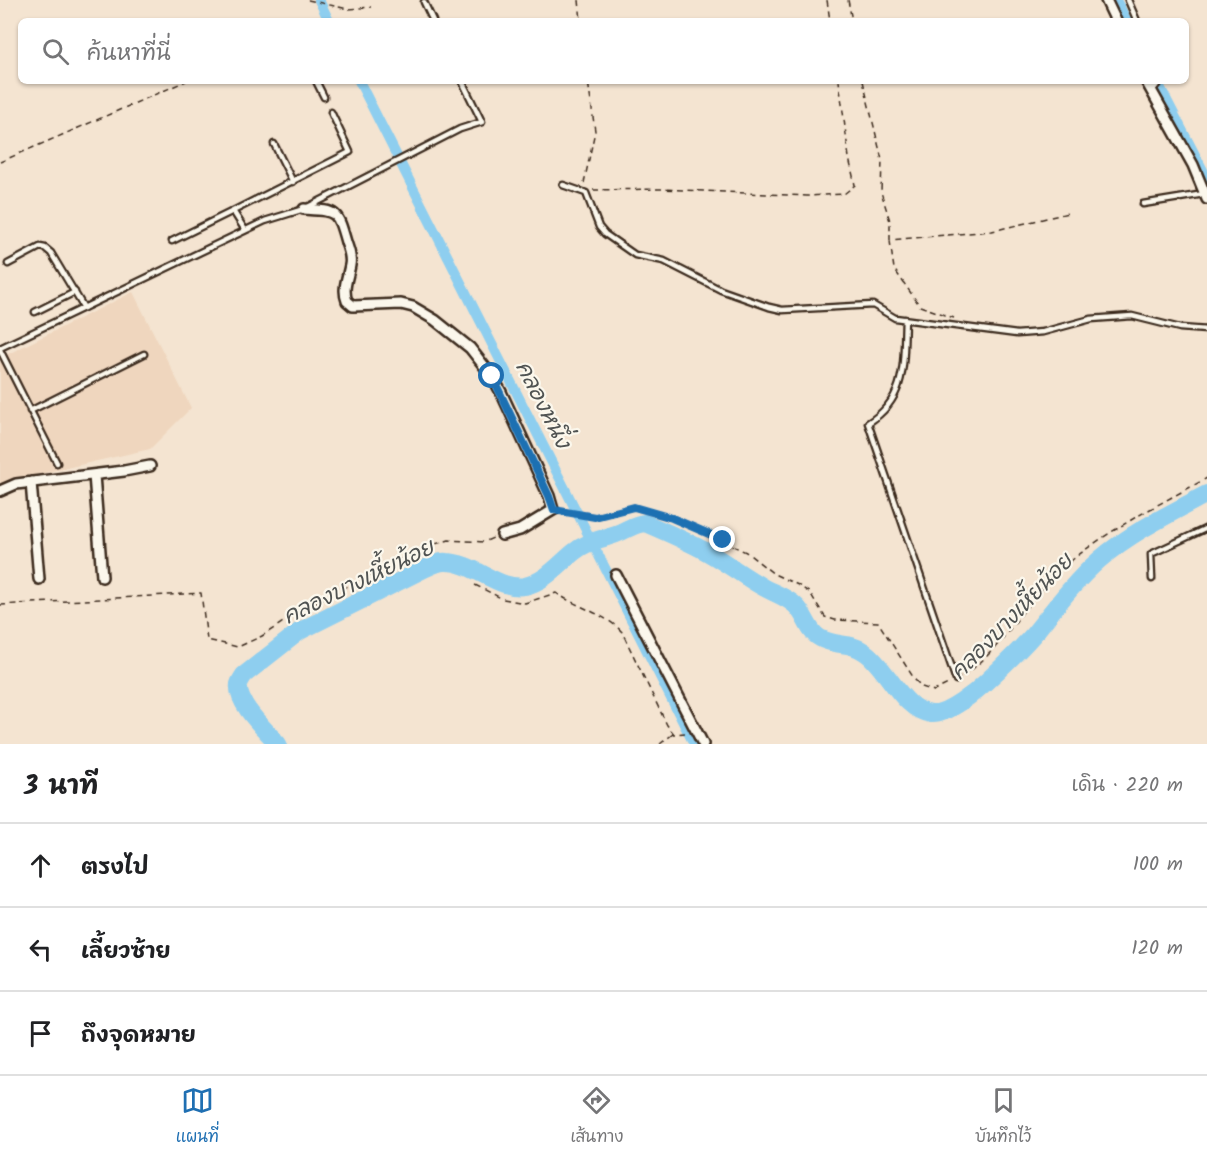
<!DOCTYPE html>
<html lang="th">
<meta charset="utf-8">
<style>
:root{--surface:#fff;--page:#f2f2f2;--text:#202124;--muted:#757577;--line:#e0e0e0;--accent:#1f6fb2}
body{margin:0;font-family:Kalam,"Playpen Sans Thai",sans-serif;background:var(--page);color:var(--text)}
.stop{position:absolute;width:18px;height:18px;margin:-14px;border:4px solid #1f6fb2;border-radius:50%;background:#fff}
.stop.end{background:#1f6fb2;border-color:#fff;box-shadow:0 2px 6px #0008}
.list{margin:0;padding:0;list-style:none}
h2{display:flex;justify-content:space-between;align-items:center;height:78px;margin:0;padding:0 24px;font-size:26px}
h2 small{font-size:20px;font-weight:400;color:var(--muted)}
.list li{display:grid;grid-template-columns:39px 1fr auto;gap:18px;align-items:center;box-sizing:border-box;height:84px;padding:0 24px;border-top:2px solid var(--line)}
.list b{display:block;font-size:22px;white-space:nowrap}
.list em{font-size:20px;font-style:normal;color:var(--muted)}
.icon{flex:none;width:33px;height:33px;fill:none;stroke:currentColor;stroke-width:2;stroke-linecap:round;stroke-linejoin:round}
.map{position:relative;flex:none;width:1207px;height:744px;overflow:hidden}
.search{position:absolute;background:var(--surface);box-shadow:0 2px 4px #0004;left:18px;right:18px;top:18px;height:66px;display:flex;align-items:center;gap:15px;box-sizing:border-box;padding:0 21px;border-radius:9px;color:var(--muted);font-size:22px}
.sheet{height:330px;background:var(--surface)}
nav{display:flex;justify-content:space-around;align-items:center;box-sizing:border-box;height:84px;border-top:2px solid var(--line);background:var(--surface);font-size:16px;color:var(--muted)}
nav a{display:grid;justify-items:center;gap:3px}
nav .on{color:var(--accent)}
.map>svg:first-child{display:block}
.built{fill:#efd6be}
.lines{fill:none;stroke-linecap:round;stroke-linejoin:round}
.canal{stroke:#8eceef;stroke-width:10}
.river{stroke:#8eceef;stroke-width:18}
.lane-casing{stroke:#3b2a1e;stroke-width:9}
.street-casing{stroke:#3b2a1e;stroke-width:14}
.path{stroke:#3b2a1e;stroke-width:1.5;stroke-dasharray:6 4.5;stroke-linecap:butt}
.lane{stroke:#fbf7ec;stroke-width:4.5}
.street{stroke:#fbf7ec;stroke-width:9}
.route{stroke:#1f6fb2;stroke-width:8}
.labels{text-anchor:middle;stroke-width:4.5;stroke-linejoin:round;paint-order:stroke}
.water-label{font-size:22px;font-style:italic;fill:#505352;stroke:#fbf7ec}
</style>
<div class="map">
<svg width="1207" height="744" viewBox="0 0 1207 744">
<rect width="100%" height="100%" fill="#f4e4d1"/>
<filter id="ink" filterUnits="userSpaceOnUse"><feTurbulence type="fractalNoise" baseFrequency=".0167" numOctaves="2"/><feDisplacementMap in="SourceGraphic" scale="12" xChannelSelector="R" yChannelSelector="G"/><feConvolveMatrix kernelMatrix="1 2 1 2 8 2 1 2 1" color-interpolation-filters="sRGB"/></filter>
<g filter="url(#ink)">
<path class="built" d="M133,292L191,408L150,449L0,483V358Z"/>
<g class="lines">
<path class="canal" d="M319,0L329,21
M1116,0L1127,21
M359,81L694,744
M1157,81L1207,178"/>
<path class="river" d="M278,744C266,730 236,704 239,684C240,681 242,678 244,675L300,631L424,569C431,566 439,561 446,562C474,562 499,591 525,586C546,581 558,565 574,552C587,541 600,540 616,534C627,530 633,524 645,523C666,532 687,541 707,552C725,562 742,575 761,586C772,593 786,596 796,606C806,615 808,632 820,638C835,647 851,641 866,653C887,668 903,711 931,714C947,716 977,691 988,680C1003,666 1019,651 1033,635C1054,609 1074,582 1099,560C1130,533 1171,513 1207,494"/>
<g class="lane-casing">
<path id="lane" d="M1128,0L1137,21
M424,2L433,21
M316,81L324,97
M1151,92L1160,81
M274,144L293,182
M563,185L586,193L599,227L605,234L635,255L664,261L721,290L769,307L782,310L873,305L895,318L1017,334L1043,332L1091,319L1132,316L1180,328L1207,330
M1143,204L1204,194
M245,230L233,211L350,152L331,112
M172,241L233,211
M8,264L40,247L45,248L51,253L84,308
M35,312L75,292
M905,319C903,362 908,398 868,423L956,680
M0,348L265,221L304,209L460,129L482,122L462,81
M0,350L57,463
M30,411L144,354
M1152,579L1151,554L1207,528"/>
</g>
<g class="street-casing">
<path id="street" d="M1106,0L1116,21
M1146,81L1193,165L1207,199
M304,209C337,211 337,210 346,242C348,249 352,256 350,265C348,277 342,289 347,301L353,306L401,304L413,307L435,320L470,348L492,376L501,392L549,496L553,510L520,530L502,535
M94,475L102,577
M31,482L39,579
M0,491L16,484L124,471L150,466
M616,575L703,744"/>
</g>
<path class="path" d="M308,0L348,9L371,7
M579,0L581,21
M827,0L830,21
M848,0L852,21
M863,81L882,160L881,192L890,221V240L992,231L1068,213
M0,162L186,81
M584,183L595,131L588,81
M593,190L663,189L807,196L844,194L855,185L849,158L839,81
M890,241L894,269L920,306L954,318
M563,512L595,517L634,507L672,518L746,552L774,574L798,585L810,593L825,617L835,620L878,622L915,680L922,687L934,691L950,683
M475,585L503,599L525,603L556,593C577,607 606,614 622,632L667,725L674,734L685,733
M0,605L201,593L207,640L238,647L262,636L306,607L425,547L449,540L484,542L493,538
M962,676C998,654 1017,615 1045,585C1088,539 1153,508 1207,478
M660,744L673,734"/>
<use href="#lane" class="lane"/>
<use href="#street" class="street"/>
</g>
</g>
<g class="lines" filter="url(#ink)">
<path class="route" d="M492,376L549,496L554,510L595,517L634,507L672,518L723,540"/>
</g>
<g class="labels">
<g class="water-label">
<text transform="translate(544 404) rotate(63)" y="8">คลองหนึ่ง</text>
<text transform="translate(358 581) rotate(-26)" y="8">คลองบางเหี้ยน้อย</text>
<text transform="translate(1011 616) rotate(-46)" y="8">คลองบางเหี้ยน้อย</text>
</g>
</g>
</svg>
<div class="stop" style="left:492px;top:376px"></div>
<div class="stop end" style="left:723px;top:540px"></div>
<div class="search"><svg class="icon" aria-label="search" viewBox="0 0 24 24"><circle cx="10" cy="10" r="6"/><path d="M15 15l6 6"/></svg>ค้นหาที่นี่</div>
</div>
<section class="sheet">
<h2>3 นาที<small>เดิน · 220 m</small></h2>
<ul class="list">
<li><svg class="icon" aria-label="ahead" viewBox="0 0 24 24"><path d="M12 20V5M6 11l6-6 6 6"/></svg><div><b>ตรงไป</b></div><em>100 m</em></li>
<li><svg class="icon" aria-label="left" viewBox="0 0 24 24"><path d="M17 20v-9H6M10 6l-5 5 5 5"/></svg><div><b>เลี้ยวซ้าย</b></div><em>120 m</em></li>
<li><svg class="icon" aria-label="arrive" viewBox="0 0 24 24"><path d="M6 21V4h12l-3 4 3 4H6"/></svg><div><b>ถึงจุดหมาย</b></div></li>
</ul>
</section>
<nav>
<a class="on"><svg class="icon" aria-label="map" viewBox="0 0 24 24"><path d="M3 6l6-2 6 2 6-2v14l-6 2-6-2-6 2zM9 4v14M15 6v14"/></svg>แผนที่</a>
<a><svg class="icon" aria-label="directions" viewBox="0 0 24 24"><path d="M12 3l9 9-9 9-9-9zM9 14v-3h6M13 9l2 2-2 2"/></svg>เส้นทาง</a>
<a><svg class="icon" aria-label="saved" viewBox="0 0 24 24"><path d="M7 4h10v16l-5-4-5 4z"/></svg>บันทึกไว้</a>
</nav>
